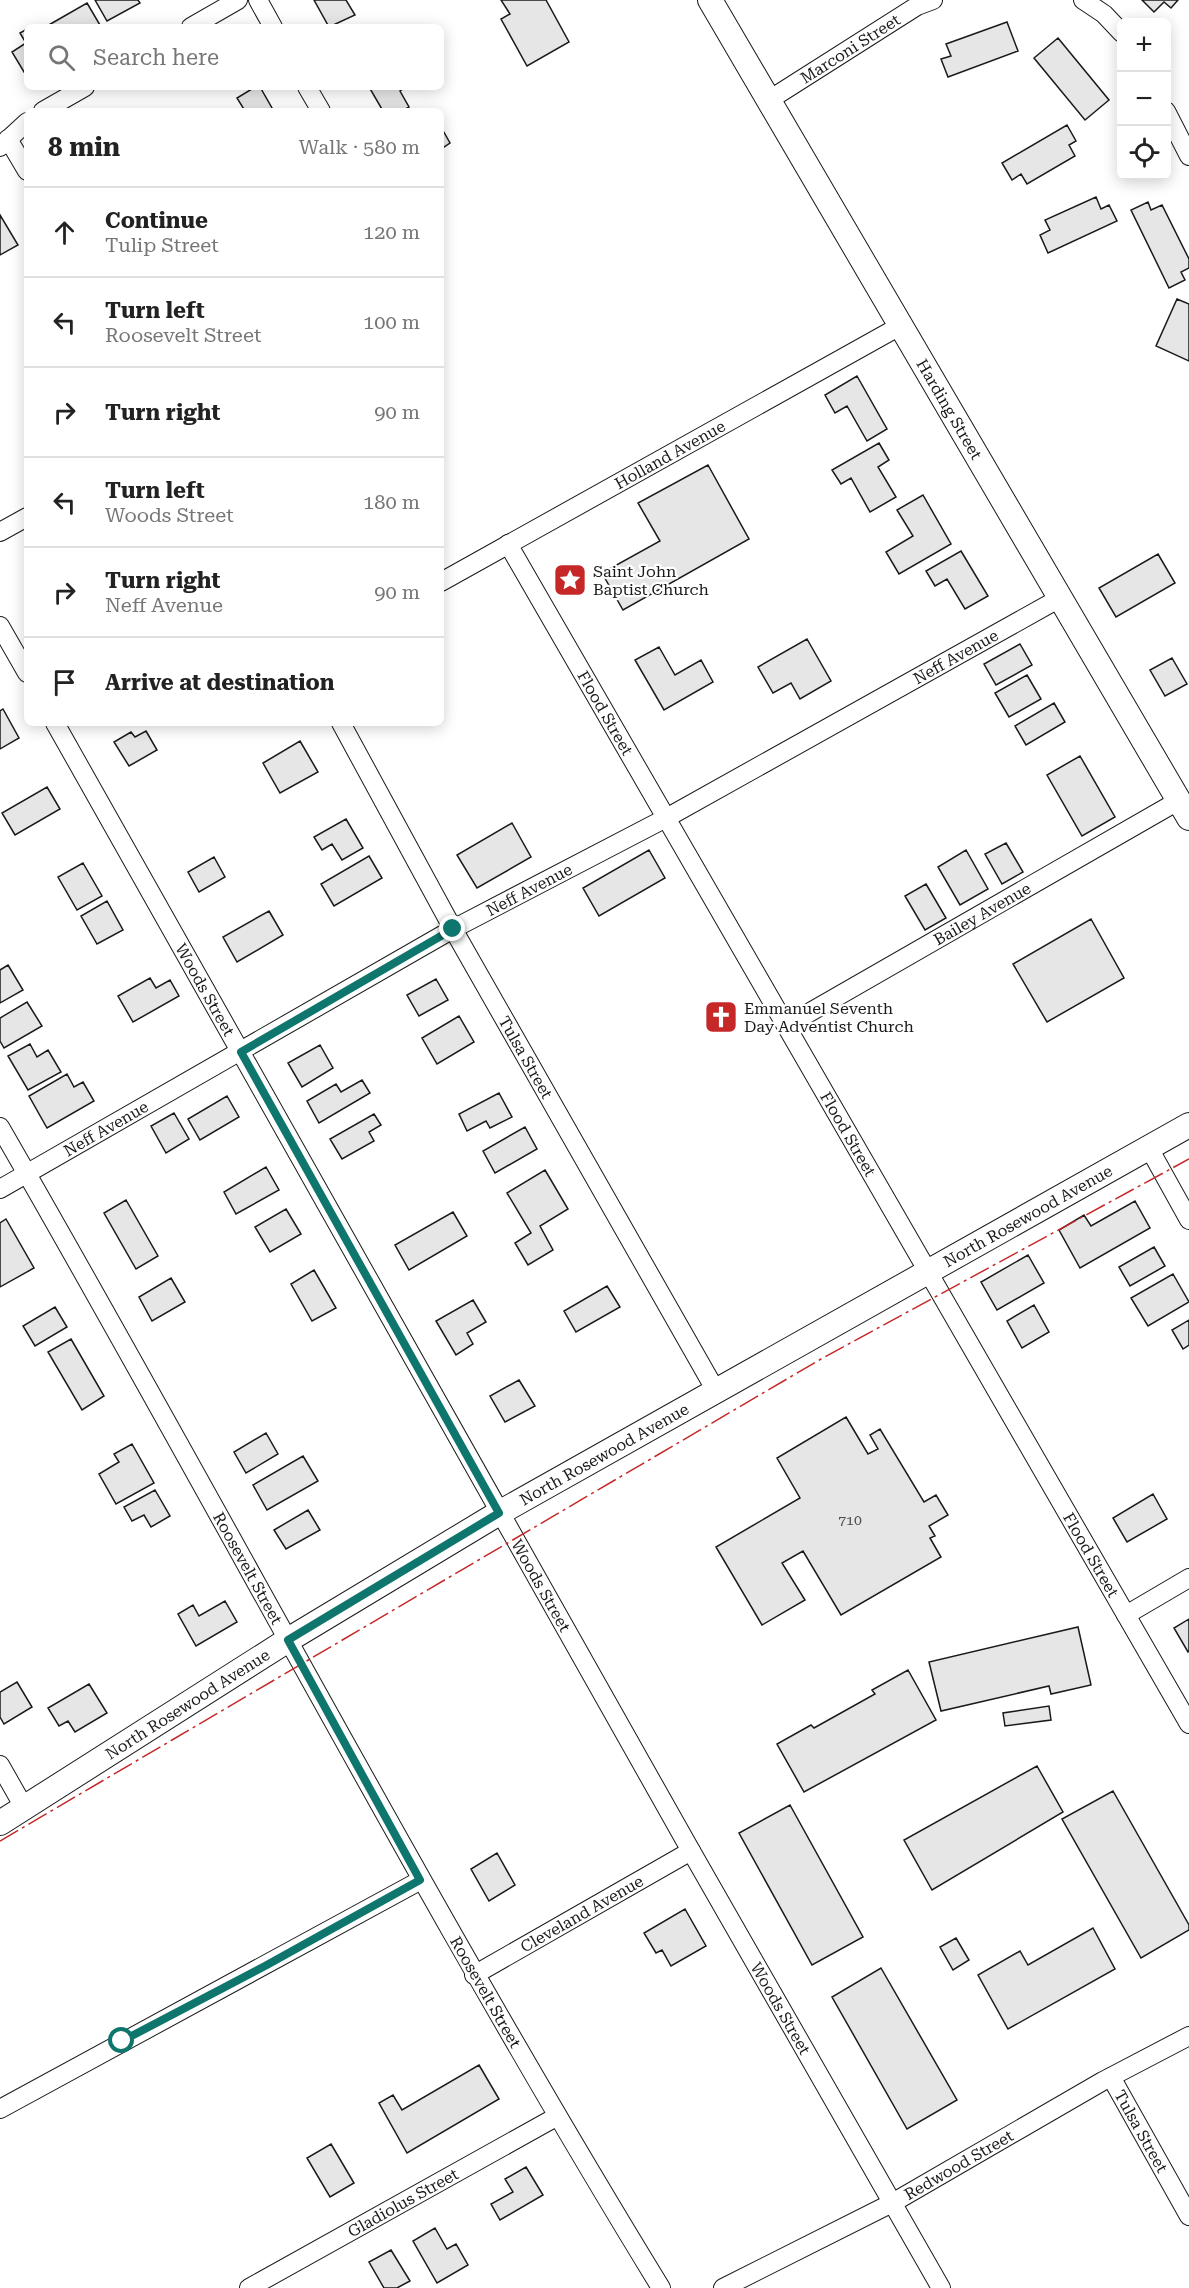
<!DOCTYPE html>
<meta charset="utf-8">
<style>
:root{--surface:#fff;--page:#f6f6f6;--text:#222;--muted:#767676;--line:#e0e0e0}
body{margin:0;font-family:"Roboto Serif",serif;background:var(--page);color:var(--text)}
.controls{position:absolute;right:18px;top:18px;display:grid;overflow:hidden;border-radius:9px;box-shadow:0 3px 15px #0003}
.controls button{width:54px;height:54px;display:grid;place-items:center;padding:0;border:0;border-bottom:2px solid var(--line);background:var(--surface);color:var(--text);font:30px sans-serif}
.stop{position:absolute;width:18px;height:18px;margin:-14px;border:4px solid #0f766e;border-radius:50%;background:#fff}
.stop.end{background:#0f766e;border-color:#fff;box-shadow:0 2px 6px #0008}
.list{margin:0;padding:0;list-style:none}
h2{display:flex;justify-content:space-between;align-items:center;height:78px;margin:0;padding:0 24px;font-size:26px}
h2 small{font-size:20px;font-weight:400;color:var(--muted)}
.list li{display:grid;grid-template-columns:39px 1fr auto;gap:18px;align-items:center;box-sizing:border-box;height:90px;padding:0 24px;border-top:2px solid var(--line)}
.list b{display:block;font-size:22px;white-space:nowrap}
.list p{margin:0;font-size:20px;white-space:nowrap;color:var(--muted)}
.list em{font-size:20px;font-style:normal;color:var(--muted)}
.icon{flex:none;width:33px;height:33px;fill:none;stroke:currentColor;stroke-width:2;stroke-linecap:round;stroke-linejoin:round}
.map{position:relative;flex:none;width:1189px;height:2288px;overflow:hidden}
.search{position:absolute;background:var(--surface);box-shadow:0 3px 15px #0003;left:24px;top:24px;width:420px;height:66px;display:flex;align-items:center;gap:15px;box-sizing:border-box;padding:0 21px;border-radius:9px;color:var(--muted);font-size:22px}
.panel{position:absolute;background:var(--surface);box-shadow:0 3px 15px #0003;left:24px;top:108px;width:420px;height:618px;border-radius:9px}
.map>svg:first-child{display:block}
.building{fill:#e6e6e6;stroke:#1a1a1a;stroke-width:1.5}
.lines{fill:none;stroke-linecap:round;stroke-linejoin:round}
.street-casing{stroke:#1a1a1a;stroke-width:20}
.secondary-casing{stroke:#1a1a1a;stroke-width:26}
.street{stroke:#fff;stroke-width:18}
.secondary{stroke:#fff;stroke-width:24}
.power{stroke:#c62828;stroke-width:1.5;stroke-dasharray:21 4.5 3 4.5;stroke-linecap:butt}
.route{stroke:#0f766e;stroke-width:8}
.labels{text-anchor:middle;stroke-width:4.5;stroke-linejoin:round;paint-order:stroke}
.number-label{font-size:14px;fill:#4d4d4d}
.street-label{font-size:16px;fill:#1a1a1a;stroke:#fff}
.poi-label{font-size:16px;fill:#1a1a1a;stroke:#fff;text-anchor:start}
</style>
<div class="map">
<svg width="1189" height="2288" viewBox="0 0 1189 2288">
<rect width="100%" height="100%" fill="#fff"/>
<path class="building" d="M95,0H138L140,3L107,21Z
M314,0H346L355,15L329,27Z
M501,0H546L569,42L527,66L501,19L510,14Z
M1142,0H1178L1171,8L1164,2L1154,12Z
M87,3L100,25L48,27L47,26Z
M1007,22L1018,51L948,77L941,59L951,56L946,44Z
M27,29V70L24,72L12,52L26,43L20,33Z
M1058,38L1109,100L1085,120L1034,58Z
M255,87H260L272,108L267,111H245L237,98Z
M369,87H406L400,91L409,107L402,111H383Z
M1067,125L1076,141L1069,145L1075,156L1027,184L1021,174L1012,180L1002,163Z
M441,127L450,143L441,149Z
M1096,197L1101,209L1109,205L1117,221L1048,253L1040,235L1050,230L1045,220Z
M1148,202L1151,210L1162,205L1189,259V268L1181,272L1185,280L1169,288L1131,210Z
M0,215L18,245L0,255Z
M1177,299L1189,304V361L1156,346Z
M857,376L887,429L867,441L847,406L835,413L825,395Z
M879,443L889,460L878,467L896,497L870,512L851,478L841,484L832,470Z
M708,465L749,539L623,610L602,573L660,541L638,503Z
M923,495L951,544L899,574L886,552L913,536L897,510Z
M961,551L988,596L965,609L947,579L935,586L926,571Z
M1158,554L1175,583L1116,617L1099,588Z
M807,639L831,681L800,699L791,683L773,693L758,667Z
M1020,644L1032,665L996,685L984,664Z
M659,647L675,675L701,660L713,682L664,710L635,660Z
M1172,658L1187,684L1165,696L1150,670Z
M1027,675L1041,699L1009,717L995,693Z
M1054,703L1065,722L1026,745L1015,726Z
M3,709L19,738L0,749V711Z
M146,731L157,750L129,766L114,742L131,732L135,737Z
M300,741L318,772L280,793L263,763Z
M1080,756L1115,817L1082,836L1047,775Z
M47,787L60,809L15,835L2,813Z
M346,819L363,848L342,860L332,844L322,850L314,837Z
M512,823L531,857L477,888L457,855Z
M1006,843L1023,872L1002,884L985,854Z
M649,850L665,878L599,916L583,888Z
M966,850L988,889L960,905L938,867Z
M369,856L382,878L334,906L321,884Z
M214,857L225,877L199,892L188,872Z
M83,863L102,896L77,910L58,877Z
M926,884L946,918L925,930L905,896Z
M107,901L123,930L97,944L81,916Z
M269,911L283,935L237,962L223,937Z
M1091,919L1124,978L1047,1022L1013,964Z
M8,965L23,990L0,1003V970Z
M150,978L156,988L170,980L179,996L133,1022L118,996Z
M436,979L448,1000L419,1016L407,995Z
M27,1002L42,1026L4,1048L0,1041V1018Z
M459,1016L474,1042L437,1064L422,1038Z
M30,1044L37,1057L48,1050L61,1072L28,1090L8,1056Z
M320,1045L333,1068L302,1087L288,1063Z
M67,1074L74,1087L83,1082L94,1101L47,1128L29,1096Z
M362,1080L370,1093L319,1123L307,1101L336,1084L341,1092Z
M499,1093L512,1117L490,1128L486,1121L467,1131L459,1114Z
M227,1096L239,1117L200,1140L188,1119Z
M174,1113L189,1139L166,1153L151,1126Z
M374,1114L381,1125L369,1132L374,1141L342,1159L330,1139Z
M525,1127L537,1149L495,1173L483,1151Z
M266,1167L279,1190L236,1214L224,1192Z
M545,1170L568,1209L540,1226L553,1250L528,1265L515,1243L531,1233L507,1193Z
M126,1200L158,1256L136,1269L104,1213Z
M1135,1201L1150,1228L1080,1268L1059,1230L1084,1215L1091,1226Z
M286,1209L301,1234L270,1252L255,1227Z
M453,1212L467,1236L409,1270L395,1245Z
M6,1219L34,1268L0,1287V1223Z
M1154,1247L1165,1266L1130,1286L1119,1267Z
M1028,1255L1044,1283L997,1310L981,1282Z
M314,1270L336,1308L312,1321L291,1284Z
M1173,1274L1189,1302L1148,1326L1131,1298Z
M171,1278L185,1302L152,1321L139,1297Z
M607,1286L620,1307L576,1332L564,1311Z
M473,1300L486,1322L467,1333L473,1344L456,1355L436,1321Z
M1034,1305L1049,1332L1022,1348L1007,1321Z
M55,1307L67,1327L35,1346L23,1326Z
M1189,1320V1345L1183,1349L1172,1330Z
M71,1339L104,1396L82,1410L48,1352Z
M519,1380L535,1406L505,1422L490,1396Z
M846,1417L868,1454L878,1449L870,1435L880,1429L924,1502L936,1495L948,1515L929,1526L935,1536L930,1538L941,1557L841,1615L803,1551L782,1563L805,1600L762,1625L716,1547L800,1498L777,1458Z
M266,1433L278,1454L246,1473L234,1452Z
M132,1444L154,1483L116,1504L99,1474L119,1462L114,1454Z
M303,1456L318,1481L267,1510L253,1485Z
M155,1490L170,1516L151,1527L144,1515L132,1521L124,1507Z
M1153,1494L1167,1519L1127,1542L1113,1518Z
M308,1510L320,1530L286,1549L274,1530Z
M225,1601L237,1622L196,1646L178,1614L193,1605L199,1616Z
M1189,1619V1651L1188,1652L1174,1628Z
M1078,1627L1091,1685L1051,1694L1049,1686L941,1711L929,1662Z
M908,1670L936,1720L804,1792L777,1744L811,1725L814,1728L875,1694L872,1690Z
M17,1682L32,1707L4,1724L0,1717V1692Z
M89,1684L107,1713L75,1732L68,1721L59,1726L48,1708Z
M1049,1706L1051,1720L1005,1726L1003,1713Z
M1037,1766L1063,1812L932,1890L904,1840Z
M1113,1791L1189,1925V1930L1141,1958L1062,1819Z
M790,1805L863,1937L812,1965L739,1833Z
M497,1853L515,1885L489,1901L471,1869Z
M685,1909L706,1946L671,1966L662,1950L656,1953L644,1933Z
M1093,1928L1115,1969L1008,2029L978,1975L1020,1951L1028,1965Z
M956,1938L969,1960L953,1970L940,1947Z
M881,1968L957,2100L907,2129L832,1997Z
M479,2065L499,2099L407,2153L379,2103L393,2095L402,2110Z
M331,2144L354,2183L330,2197L307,2158Z
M526,2167L543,2195L500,2220L491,2204L513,2192L505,2179Z
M435,2228L447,2249L456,2244L468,2265L437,2283L413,2241Z
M391,2250L410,2281L397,2288H384L369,2262Z"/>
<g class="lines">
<g class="street-casing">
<g id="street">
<path d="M258,0L273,27"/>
<path d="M1083,0L1104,14L1122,33"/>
<path d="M191,27L238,0"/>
<path d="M307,87L321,111"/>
<path id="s1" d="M769,100L917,6L933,0"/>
<path d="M43,111L85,87"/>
<path d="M1166,111L1189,156"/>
<path d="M8,139L27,171"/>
<path d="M0,147L27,122"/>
<path d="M0,532L27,517"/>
<path id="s2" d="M508,544L1189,1724"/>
<path id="s3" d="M441,582L900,326"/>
<path d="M0,626L27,673"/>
<path id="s4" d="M55,723L691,1851L941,2288"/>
<path id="s5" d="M341,723L453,929L716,1391"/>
<path id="s6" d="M786,1026L1178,801"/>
<path id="s7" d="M0,1127C223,1513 428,1908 661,2288"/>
<path d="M1149,1148L1189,1220"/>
<path id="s8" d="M0,1189L453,929L668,817L1060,598"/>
<path d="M1126,1615L1189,1578"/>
<path d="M0,1765L25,1809"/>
<path id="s9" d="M474,1975L691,1851"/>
<path id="s10" d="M1111,2077L1189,2216"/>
<path d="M0,2109L421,1880"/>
<path id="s11" d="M249,2288L556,2117"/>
<path id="s12" d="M723,2288L894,2202L1103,2081L1189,2036"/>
</g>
</g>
<g class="secondary-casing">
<g id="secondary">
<path id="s13" d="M710,0L1189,818"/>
<path id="s14" d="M0,1823L288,1640L499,1513L1189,1125"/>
</g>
</g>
<use href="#street" class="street"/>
<use href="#secondary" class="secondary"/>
<path class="power" d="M0,1841L821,1359L1189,1159"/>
</g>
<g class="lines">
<path class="route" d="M122,2041L265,1966L420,1880L288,1640L499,1513L241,1052L453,929"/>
</g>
<defs>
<g id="sight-square" transform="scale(1.725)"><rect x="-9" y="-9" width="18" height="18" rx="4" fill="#c62828" stroke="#fff"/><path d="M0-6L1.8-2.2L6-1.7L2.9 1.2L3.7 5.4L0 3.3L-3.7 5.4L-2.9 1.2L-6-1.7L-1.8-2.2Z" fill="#fff"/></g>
<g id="church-square" transform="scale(1.725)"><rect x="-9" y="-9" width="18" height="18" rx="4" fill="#c62828" stroke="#fff"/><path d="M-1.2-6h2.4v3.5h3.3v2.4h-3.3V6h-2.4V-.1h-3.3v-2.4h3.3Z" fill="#fff"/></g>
</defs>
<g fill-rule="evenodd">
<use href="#sight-square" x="570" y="580"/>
<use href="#church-square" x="721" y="1017"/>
</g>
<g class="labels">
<g class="number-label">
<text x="850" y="1525">710</text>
</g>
<g class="street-label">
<text dy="6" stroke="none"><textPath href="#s1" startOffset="96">Marconi Street</textPath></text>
<text dy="6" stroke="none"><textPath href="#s13" startOffset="474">Harding Street</textPath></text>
<text dy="6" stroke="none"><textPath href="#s3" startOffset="262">Holland Avenue</textPath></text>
<text dy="6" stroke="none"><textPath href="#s8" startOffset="1094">Neff Avenue</textPath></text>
<text dy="6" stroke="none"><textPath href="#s2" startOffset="195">Flood Street</textPath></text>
<text dy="6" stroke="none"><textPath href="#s8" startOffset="608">Neff Avenue</textPath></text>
<text dy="6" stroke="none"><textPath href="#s6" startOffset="226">Bailey Avenue</textPath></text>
<text dy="6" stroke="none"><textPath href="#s4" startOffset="306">Woods Street</textPath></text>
<text dy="6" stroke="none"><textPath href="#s5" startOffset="382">Tulsa Street</textPath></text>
<text dy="6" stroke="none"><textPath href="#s8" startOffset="122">Neff Avenue</textPath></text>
<text dy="6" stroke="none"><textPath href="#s2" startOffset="681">Flood Street</textPath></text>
<text dy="6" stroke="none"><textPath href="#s14" startOffset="1194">North Rosewood Avenue</textPath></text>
<text dy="6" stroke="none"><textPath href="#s14" startOffset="708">North Rosewood Avenue</textPath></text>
<text dy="6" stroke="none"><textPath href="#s2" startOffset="1167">Flood Street</textPath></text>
<text dy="6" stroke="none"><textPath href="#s7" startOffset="506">Roosevelt Street</textPath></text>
<text dy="6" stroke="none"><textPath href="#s4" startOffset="990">Woods Street</textPath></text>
<text dy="6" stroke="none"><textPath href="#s14" startOffset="222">North Rosewood Avenue</textPath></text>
<text dy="6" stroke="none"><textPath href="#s9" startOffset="124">Cleveland Avenue</textPath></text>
<text dy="6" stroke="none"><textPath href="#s7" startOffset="992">Roosevelt Street</textPath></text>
<text dy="6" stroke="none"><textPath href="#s4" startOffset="1476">Woods Street</textPath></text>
<text dy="6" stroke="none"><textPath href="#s10" startOffset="62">Tulsa Street</textPath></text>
<text dy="6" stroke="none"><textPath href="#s12" startOffset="266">Redwood Street</textPath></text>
<text dy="6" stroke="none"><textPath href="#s11" startOffset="176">Gladiolus Street</textPath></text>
</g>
<g class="poi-label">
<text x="593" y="577">Saint John<tspan x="593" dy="18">Baptist Church</tspan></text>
<text x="744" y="1014">Emmanuel Seventh<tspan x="744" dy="18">Day Adventist Church</tspan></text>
</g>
</g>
</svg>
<div class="controls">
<button>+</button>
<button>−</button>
<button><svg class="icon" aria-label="locate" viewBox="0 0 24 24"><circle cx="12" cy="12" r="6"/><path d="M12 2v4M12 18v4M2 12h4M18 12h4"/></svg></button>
</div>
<div class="stop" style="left:122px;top:2041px"></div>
<div class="stop end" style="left:453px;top:929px"></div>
<div class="search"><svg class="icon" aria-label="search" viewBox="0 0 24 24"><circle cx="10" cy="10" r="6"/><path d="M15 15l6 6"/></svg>Search here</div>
<section class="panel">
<h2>8 min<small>Walk · 580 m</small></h2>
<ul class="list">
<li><svg class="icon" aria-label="ahead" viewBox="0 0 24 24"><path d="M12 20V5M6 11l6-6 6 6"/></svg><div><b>Continue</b><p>Tulip Street</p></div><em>120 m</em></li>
<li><svg class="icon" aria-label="left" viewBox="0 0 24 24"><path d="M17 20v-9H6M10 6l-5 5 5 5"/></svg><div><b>Turn left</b><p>Roosevelt Street</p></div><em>100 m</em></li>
<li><svg class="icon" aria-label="right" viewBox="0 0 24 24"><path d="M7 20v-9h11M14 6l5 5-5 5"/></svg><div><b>Turn right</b></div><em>90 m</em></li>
<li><svg class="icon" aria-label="left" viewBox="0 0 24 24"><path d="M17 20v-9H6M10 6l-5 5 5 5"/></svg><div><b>Turn left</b><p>Woods Street</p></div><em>180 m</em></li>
<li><svg class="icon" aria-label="right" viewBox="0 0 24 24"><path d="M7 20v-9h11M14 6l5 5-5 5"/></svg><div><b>Turn right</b><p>Neff Avenue</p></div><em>90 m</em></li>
<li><svg class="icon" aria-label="arrive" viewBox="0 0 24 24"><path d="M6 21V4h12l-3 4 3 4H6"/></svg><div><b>Arrive at destination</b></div></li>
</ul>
</section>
</div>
